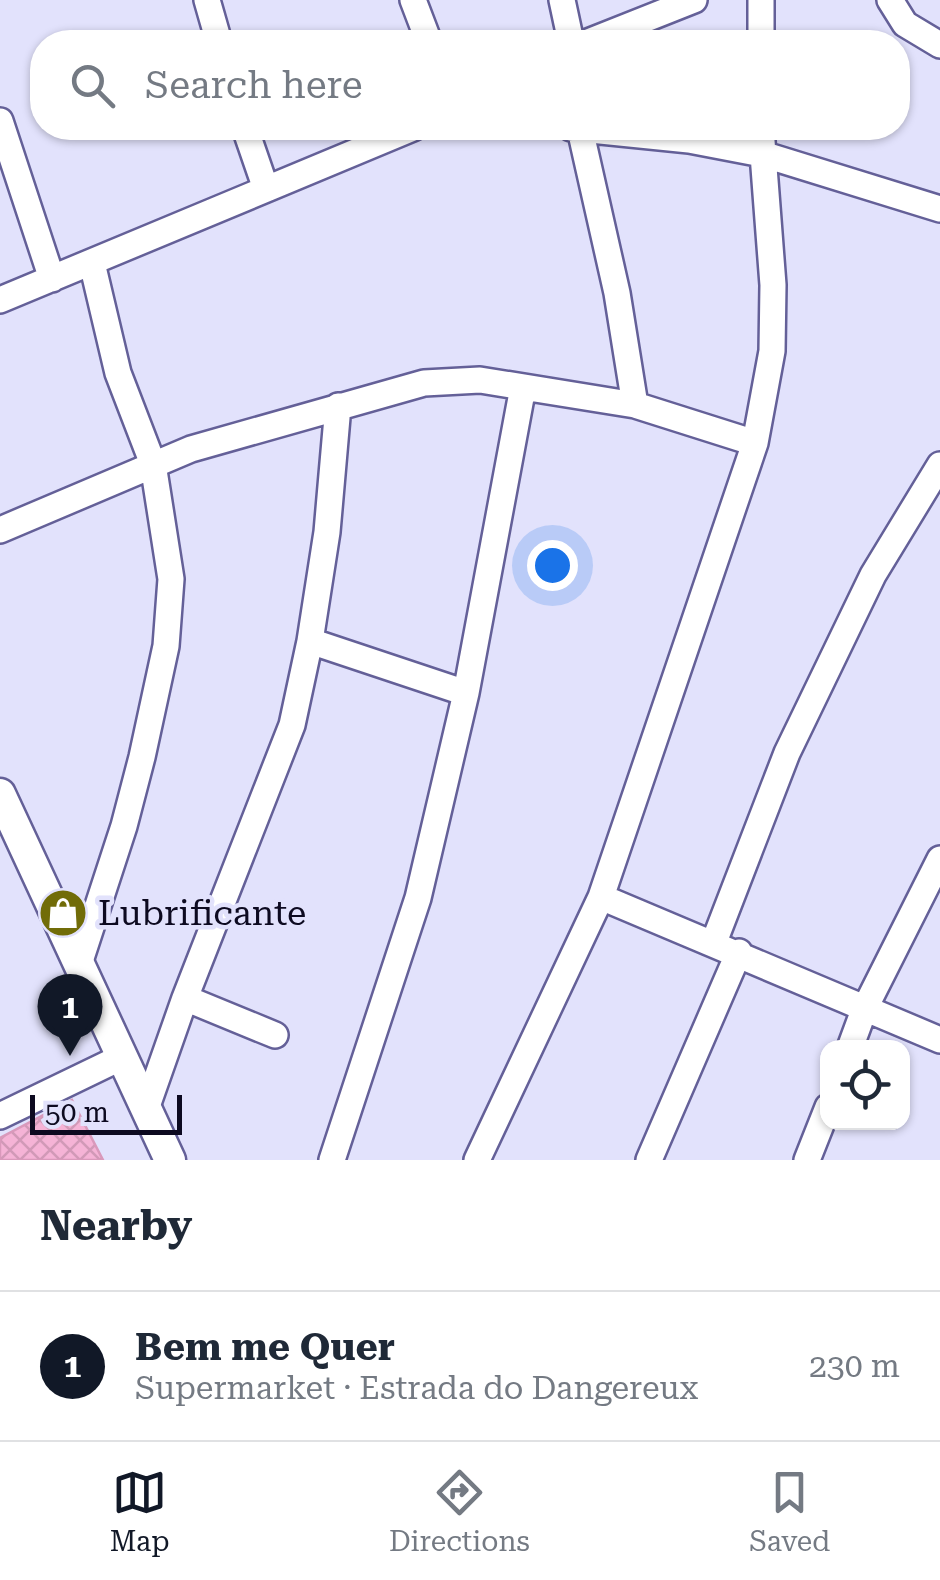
<!DOCTYPE html>
<meta charset="utf-8">
<style>
:root{--surface:#fff;--page:#f6f6f7;--text:#1f2937;--muted:#747a83;--line:#e0e1e3;--accent:#111827}
body{margin:0;font-family:"Roboto Serif",serif;background:var(--page);color:var(--text)}
.controls{position:absolute;right:30px;bottom:30px;display:grid;overflow:hidden;border-radius:20px;box-shadow:0 2px 8px #0004}
.controls button{width:90px;height:90px;display:grid;place-items:center;padding:0;border:0;border-bottom:2px solid var(--line);background:var(--surface);color:var(--text);font:50px sans-serif}
.scale{position:absolute;left:30px;bottom:25px;width:152px;box-sizing:border-box;padding-left:10px;border:5px solid #0d0a20;border-top:0;font-size:28px;line-height:35px;white-space:nowrap;color:#0d0a20;-webkit-text-stroke:8px #e2e2fc;paint-order:stroke}
.you{position:absolute;left:552px;top:565px;width:35px;height:35px;margin:-25px;border:8px solid #fff;border-radius:50%;background:#1a73e8;box-shadow:0 0 0 15px #1a73e833}
.badge{display:grid;place-items:center;width:65px;height:65px;border-radius:50%;background:var(--accent);color:#fff;font-size:32px;font-weight:700}
.pin{position:absolute;translate:-50% -82px;filter:drop-shadow(0 2px 5px #0008)}
.pin::after{content:'';position:absolute;top:52px;width:35px;height:30px;background:inherit;clip-path:polygon(0 0,100% 0,50% 100%)}
.list{margin:0;padding:0;list-style:none}
h2{display:flex;justify-content:space-between;align-items:center;height:130px;margin:0;padding:0 40px;font-size:42px}
h2 small{font-size:32px;font-weight:400;color:var(--muted)}
.list li{display:grid;grid-template-columns:65px 1fr auto;gap:30px;align-items:center;box-sizing:border-box;height:150px;padding:0 40px;border-top:2px solid var(--line)}
.list b{display:block;font-size:38px;white-space:nowrap}
.list p{margin:0;font-size:32px;white-space:nowrap;color:var(--muted)}
.list em{font-size:32px;font-style:normal;color:var(--muted)}
.icon{flex:none;width:55px;height:55px;fill:none;stroke:currentColor;stroke-width:2;stroke-linecap:round;stroke-linejoin:round}
.map{position:relative;flex:none;width:940px;height:1160px;overflow:hidden}
.search{position:absolute;background:var(--surface);box-shadow:0 2px 8px #0004;left:30px;right:30px;top:30px;height:110px;display:flex;align-items:center;gap:25px;box-sizing:border-box;padding:0 35px;border-radius:40px;color:var(--muted);font-size:38px}
.sheet{height:280px;background:var(--surface)}
nav{display:flex;justify-content:space-around;align-items:center;box-sizing:border-box;height:140px;border-top:2px solid var(--line);background:var(--surface);font-size:28px;color:var(--muted)}
nav a{display:grid;justify-items:center;gap:5px}
nav .on{color:var(--accent)}
.map>svg:first-child{display:block}
.building{fill:url(#building-cross-hatch);stroke:#d999bb;stroke-width:2.5}
.lines{fill:none;stroke-linecap:round;stroke-linejoin:round}
.minor-casing{stroke:#646098;stroke-width:30}
.major-casing{stroke:#646098;stroke-width:35}
.minor{stroke:#fff;stroke-width:25}
.major{stroke:#fff;stroke-width:30}
.labels{text-anchor:middle;stroke-width:9;stroke-linejoin:round;paint-order:stroke}
.poi-label{font-size:35px;fill:#0d0a20;stroke:#e2e2fc;text-anchor:start}
</style>
<div class="map">
<svg width="940" height="1160" viewBox="0 0 940 1160">
<defs>
<pattern id="building-cross-hatch" width="8" height="8" patternUnits="userSpaceOnUse" patternTransform="scale(2.5)"><rect width="8" height="8" fill="#f5b3d6"/><path d="M0 0l8 8M0 8l8-8" fill="none" stroke="#d199b7"/></pattern>
</defs>
<rect width="100%" height="100%" fill="#e2e2fc"/>
<path class="building" d="M72,1100L103,1160H0V1138Z"/>
<g class="lines">
<g class="minor-casing">
<path id="minor" d="M207,0L219,42
M413,0L429,42
M562,0L571,42
M761,0V42
M890,0L905,24L940,45
M588,42L694,0
M0,121L52,279
M245,128L266,189
M571,128L689,140L762,154L940,209
M580,129L617,293L635,405
M0,300L413,128
M0,530L191,449L424,383L480,380L635,405L755,443
M310,641L466,693
M601,897L940,1040
M714,942L787,753L873,575L940,465
M79,964L124,826L142,757L166,646L171,579L153,464L118,373L92,263
M185,998L275,1035
M850,1048L864,1010L940,859
M146,1109L185,998L292,725L310,641L327,532L338,406
M0,1116L122,1057
M332,1160L418,898L466,693L523,387
M477,1160L601,897L755,443L772,351L773,285L761,128
M649,1160L739,952
M807,1160L828,1107"/>
</g>
<g class="major-casing">
<path id="major" d="M0,794L170,1160"/>
</g>
<use href="#minor" class="minor"/>
<use href="#major" class="major"/>
</g>
<defs>
<g id="shop-disc" transform="scale(2.5)"><circle r="9.5" fill="#716c08" stroke="#e2e2fc"/><path d="M-5-2.5h2.3a2.7 3.5 0 0 1 5.4 0H5L5.5 6h-11ZM-1.5-2.5h3a1.5 2.3 0 0 0-3 0Z" fill="#fff"/></g>
</defs>
<g fill-rule="evenodd">
<use href="#shop-disc" x="63" y="913"/>
</g>
<g class="labels">
<g class="poi-label">
<text x="98" y="925">Lubrificante</text>
</g>
</g>
</svg>
<div class="controls">
<button><svg class="icon" aria-label="locate" viewBox="0 0 24 24"><circle cx="12" cy="12" r="6"/><path d="M12 2v4M12 18v4M2 12h4M18 12h4"/></svg></button>
</div>
<div class="scale">50 m</div>
<div class="you"></div>
<div class="pin badge" style="left:70px;top:1056px">1</div>
<div class="search"><svg class="icon" aria-label="search" viewBox="0 0 24 24"><circle cx="10" cy="10" r="6"/><path d="M15 15l6 6"/></svg>Search here</div>
</div>
<section class="sheet">
<h2>Nearby<small></small></h2>
<ul class="list">
<li><span class="badge">1</span><div><b>Bem me Quer</b><p>Supermarket · Estrada do Dangereux</p></div><em>230 m</em></li>
</ul>
</section>
<nav>
<a class="on"><svg class="icon" aria-label="map" viewBox="0 0 24 24"><path d="M3 6l6-2 6 2 6-2v14l-6 2-6-2-6 2zM9 4v14M15 6v14"/></svg>Map</a>
<a><svg class="icon" aria-label="directions" viewBox="0 0 24 24"><path d="M12 3l9 9-9 9-9-9zM9 14v-3h6M13 9l2 2-2 2"/></svg>Directions</a>
<a><svg class="icon" aria-label="saved" viewBox="0 0 24 24"><path d="M7 4h10v16l-5-4-5 4z"/></svg>Saved</a>
</nav>
